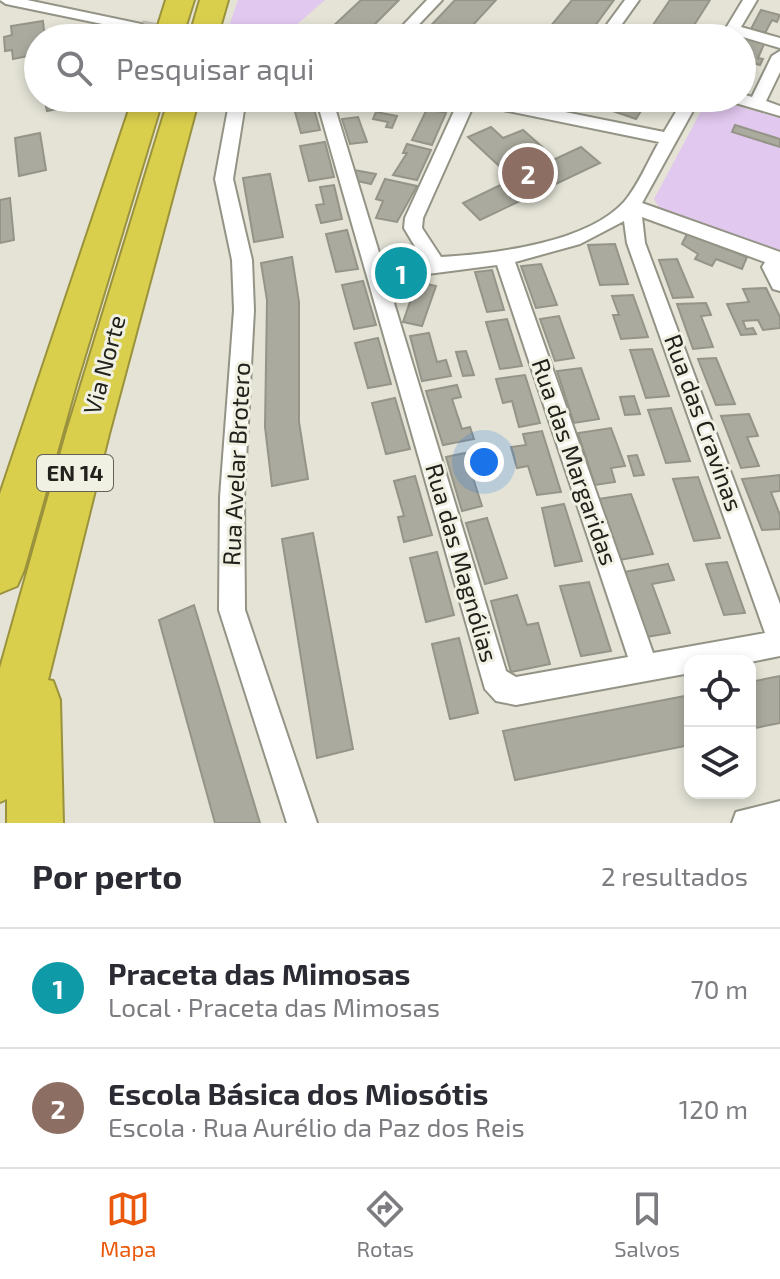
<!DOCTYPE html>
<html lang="pt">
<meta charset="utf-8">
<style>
:root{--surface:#fff;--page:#f2f2f3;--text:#2b2b33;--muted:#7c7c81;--line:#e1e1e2;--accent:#ea580c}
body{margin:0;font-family:"Exo 2",sans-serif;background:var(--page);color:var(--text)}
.controls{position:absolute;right:24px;bottom:24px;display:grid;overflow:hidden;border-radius:16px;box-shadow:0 4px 12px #0003}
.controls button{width:72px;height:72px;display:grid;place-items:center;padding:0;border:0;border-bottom:2px solid var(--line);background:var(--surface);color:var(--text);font:40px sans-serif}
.you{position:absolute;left:484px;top:462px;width:28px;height:28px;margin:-20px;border:6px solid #fff;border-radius:50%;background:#1a73e8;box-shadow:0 0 0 12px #1a73e833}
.badge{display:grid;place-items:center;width:52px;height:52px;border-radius:50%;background:var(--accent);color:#fff;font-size:26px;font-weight:700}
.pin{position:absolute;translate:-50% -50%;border:4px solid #fff;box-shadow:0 2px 8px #0006}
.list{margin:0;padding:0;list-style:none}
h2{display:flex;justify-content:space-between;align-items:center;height:104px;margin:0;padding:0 32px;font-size:34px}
h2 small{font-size:26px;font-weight:400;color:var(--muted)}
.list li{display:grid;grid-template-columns:52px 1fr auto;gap:24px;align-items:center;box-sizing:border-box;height:120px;padding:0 32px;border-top:2px solid var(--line)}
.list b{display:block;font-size:30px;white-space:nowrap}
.list p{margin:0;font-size:26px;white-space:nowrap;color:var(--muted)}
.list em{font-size:26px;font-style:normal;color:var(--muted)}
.icon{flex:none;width:44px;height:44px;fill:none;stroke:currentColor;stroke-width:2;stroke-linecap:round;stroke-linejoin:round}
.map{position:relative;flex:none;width:780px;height:823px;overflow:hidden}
.search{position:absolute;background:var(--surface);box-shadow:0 4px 12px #0003;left:24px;right:24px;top:24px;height:88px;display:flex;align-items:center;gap:20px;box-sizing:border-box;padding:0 28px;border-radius:44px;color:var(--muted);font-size:30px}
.sheet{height:344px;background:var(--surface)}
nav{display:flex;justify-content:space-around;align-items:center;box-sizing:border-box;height:112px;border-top:2px solid var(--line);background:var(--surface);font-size:22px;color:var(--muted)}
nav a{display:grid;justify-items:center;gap:4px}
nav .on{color:var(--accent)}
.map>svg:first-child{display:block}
.green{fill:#e1c8ee}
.building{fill:#abaa9e;stroke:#959488;stroke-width:2}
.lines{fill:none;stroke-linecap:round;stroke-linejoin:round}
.street-tunnel{stroke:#bdbcb1;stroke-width:16;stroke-dasharray:16 8;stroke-linecap:butt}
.street-casing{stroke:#939386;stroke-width:4}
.highway-casing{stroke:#9a923c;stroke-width:4}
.street{fill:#fff;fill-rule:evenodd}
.highway{fill:#dacf4c;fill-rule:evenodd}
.labels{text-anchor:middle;stroke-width:6;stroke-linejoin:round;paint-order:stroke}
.shield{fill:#f1f1e3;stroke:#606058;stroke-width:2}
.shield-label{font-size:22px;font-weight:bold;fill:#22221d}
.street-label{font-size:24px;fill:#22221d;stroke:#f1f1e3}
</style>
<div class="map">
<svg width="780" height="823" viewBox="0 0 780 823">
<rect width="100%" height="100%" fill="#e4e3d6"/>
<path class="green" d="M238,0H325L285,35L292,38H225Z
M708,98L780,118V252L660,209L654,199Z"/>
<path class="building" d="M361,0H399L361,38L330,29Z
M455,0H496L461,38H419Z
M572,0H614L586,38H541Z
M670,0H710L686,38H644Z
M761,10L780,15L777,22L772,20L765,33L751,29Z
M43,21L44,31L52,30L53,38H38V54L13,59L12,50L5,51L4,37L12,35L11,26Z
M744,36L765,42L758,58L763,59L760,65L742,60Z
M44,98H71L72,106L47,111Z
M335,98L359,99L362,108L340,111Z
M380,98H441L446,99L443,104L418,110L378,101Z
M603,98H649L636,119L598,106Z
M312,102L320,130L301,133L293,105Z
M427,109L446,113L432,145L412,140Z
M376,112L397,116L392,128L386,127L388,122L373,119Z
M358,117L367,142L350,144L342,119Z
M735,125L780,139V147L732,132Z
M491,127L503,138L523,130L548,152L528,161L536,168L581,147L600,163L480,220L463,203L513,179L468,137Z
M40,133L46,170L19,176L15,138Z
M325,142L334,177L309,181L300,146Z
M407,144L431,150L417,180L393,175L407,153H403Z
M354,170L376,174L371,184L357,181Z
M270,174L283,237L254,242L243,178Z
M385,179L417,186L397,222L376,218L383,201L376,199Z
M334,185L342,219L321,223L316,205L324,204L320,187Z
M10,198L14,240L0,243V200Z
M347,230L358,269L336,272L326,234Z
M687,234L747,257L742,269L716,259L712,266L695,259L698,254L682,244Z
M615,244L628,284L600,285L588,245Z
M292,257L299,302V422L308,479L272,486L265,427L267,300L261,263Z
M677,259L693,297L673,298L659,260Z
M541,264L557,305L536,308L521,266Z
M492,270L504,310L487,312L475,272Z
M363,281L376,325L354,329L342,285Z
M417,282L436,286L422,326L403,322Z
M766,288L780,317V328L763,330L758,320L743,321L746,329L753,328L756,334L741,335L727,304L749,302L743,289Z
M633,295L648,337L621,339L613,315H619L612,296Z
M706,303L711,315L701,316L713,347L693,349L677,304Z
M559,316L574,358L555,361L540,319Z
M507,319L522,366L500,369L486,322Z
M429,333L437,362L446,360L451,376L422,381L410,336Z
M378,338L391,384L368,388L355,343Z
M652,349L669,396L646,398L630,350Z
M466,351L474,375L463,376L456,352Z
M716,358L735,404L716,405L698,359Z
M581,368L599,419L574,423L557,371Z
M525,375L540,423L519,427L512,401L503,403L496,379Z
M457,385L461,397L452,399L462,429L470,427L474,439L443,445L426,391Z
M634,396L640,414L625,415L620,397Z
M395,398L410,449L386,454L372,403Z
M671,408L690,461L666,463L648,410Z
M749,414L758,436L747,437L759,466L741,468L721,416Z
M611,428L625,466L611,468L615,482L595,485L578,433Z
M542,431L561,492L537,495L528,466L517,468L511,447L526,445L523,434Z
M465,453L482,506L462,511L446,457Z
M637,455L644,475L634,476L628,456Z
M780,475V491L771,492L780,515V529L762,530L742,479Z
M415,476L432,535L404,542L398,517L404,516L394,481Z
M698,477L720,538L694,541L673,479Z
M631,494L653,554L619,560L598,499Z
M564,504L582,561L555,566L542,508Z
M487,518L507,578L485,584L466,523Z
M313,533L353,749L317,758L282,539Z
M437,552L454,615L426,622L410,558Z
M727,562L745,613L724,615L706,564Z
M668,564L674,580L652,584L670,633L646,637L624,572Z
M589,582L611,651L581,656L560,586Z
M517,595L527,625L538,623L550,664L511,672L491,601Z
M194,605L260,823H215L159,620Z
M459,638L478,713L450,719L432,644Z
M780,676V723L750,729V682Z
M690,695V745L515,780L503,731Z"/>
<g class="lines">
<path class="street-tunnel" d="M141,28L190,38"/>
<g class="street-casing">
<path id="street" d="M0,0H27L141,24L148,28L141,32L6,4Z
M427,0H442L406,38H391Z
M625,0H639L612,38H597Z
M743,0H757L741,27L780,38V48L736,35L734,38H720Z
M780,51V72L766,101L780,106V116L732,102L730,98H742V94L752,97L772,56Z
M230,98H246L233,179L252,260L254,310L244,497L245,610L317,823H287L219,610L220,497L234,310L232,260L215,179Z
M316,98H332L388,282L401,268L423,260L404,228L405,218L460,98H496L664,132L684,98H700L642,203L780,252V291L773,289L762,267L765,262L642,217L645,243L780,604V656L750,662L690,661V673L516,705L496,701L485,689ZM474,104L659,142C648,161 638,186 624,202C587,243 494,254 441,257L422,228L423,218ZM624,221L627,243L765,633L653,653L515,262L580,244ZM497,265L628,657L516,677L506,671L394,303L420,275Z
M780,801V823H732L736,812Z"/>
</g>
<g class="highway-casing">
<path id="highway" d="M166,0H194L182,38H154Z
M200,0H228L217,38H189Z
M133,98H163L76,385L24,570L17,586L0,593V494Z
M169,98H199L109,434L48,680L53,681L60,700L63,823H7V799L0,802V668L66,434Z"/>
</g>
<use href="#street" class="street"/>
<use href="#highway" class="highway"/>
</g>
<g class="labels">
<rect class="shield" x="37" y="455" width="76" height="36" rx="6"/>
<g class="shield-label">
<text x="75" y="481">EN 14</text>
</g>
<g class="street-label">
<text transform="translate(105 365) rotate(-75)" y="8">Via Norte</text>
<text transform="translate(703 423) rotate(70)" y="8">Rua das Cravinas</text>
<text transform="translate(574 462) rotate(71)" y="8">Rua das Margaridas</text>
<text transform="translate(237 464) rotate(-87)" y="8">Rua Avelar Brotero</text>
<text transform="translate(461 563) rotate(74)" y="8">Rua das Magnólias</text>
</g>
</g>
</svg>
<div class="controls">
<button><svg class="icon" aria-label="locate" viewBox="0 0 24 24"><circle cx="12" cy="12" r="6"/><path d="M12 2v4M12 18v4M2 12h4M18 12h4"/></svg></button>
<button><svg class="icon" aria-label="layers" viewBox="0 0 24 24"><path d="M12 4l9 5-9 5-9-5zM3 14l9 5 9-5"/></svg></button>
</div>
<div class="you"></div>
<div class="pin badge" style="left:401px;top:273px;background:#0f9aa8">1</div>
<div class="pin badge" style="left:528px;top:173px;background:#8d6e63">2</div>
<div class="search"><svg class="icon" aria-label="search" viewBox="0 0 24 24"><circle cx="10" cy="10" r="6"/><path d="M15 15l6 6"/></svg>Pesquisar aqui</div>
</div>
<section class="sheet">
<h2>Por perto<small>2 resultados</small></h2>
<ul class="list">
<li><span class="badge" style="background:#0f9aa8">1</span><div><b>Praceta das Mimosas</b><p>Local · Praceta das Mimosas</p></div><em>70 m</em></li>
<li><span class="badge" style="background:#8d6e63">2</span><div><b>Escola Básica dos Miosótis</b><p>Escola · Rua Aurélio da Paz dos Reis</p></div><em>120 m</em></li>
</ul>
</section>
<nav>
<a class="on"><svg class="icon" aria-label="map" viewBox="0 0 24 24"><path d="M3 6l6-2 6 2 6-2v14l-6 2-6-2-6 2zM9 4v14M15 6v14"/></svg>Mapa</a>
<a><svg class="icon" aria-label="directions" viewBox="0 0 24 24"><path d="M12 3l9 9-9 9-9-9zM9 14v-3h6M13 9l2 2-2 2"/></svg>Rotas</a>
<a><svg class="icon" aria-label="saved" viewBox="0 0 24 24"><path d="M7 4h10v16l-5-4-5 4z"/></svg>Salvos</a>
</nav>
